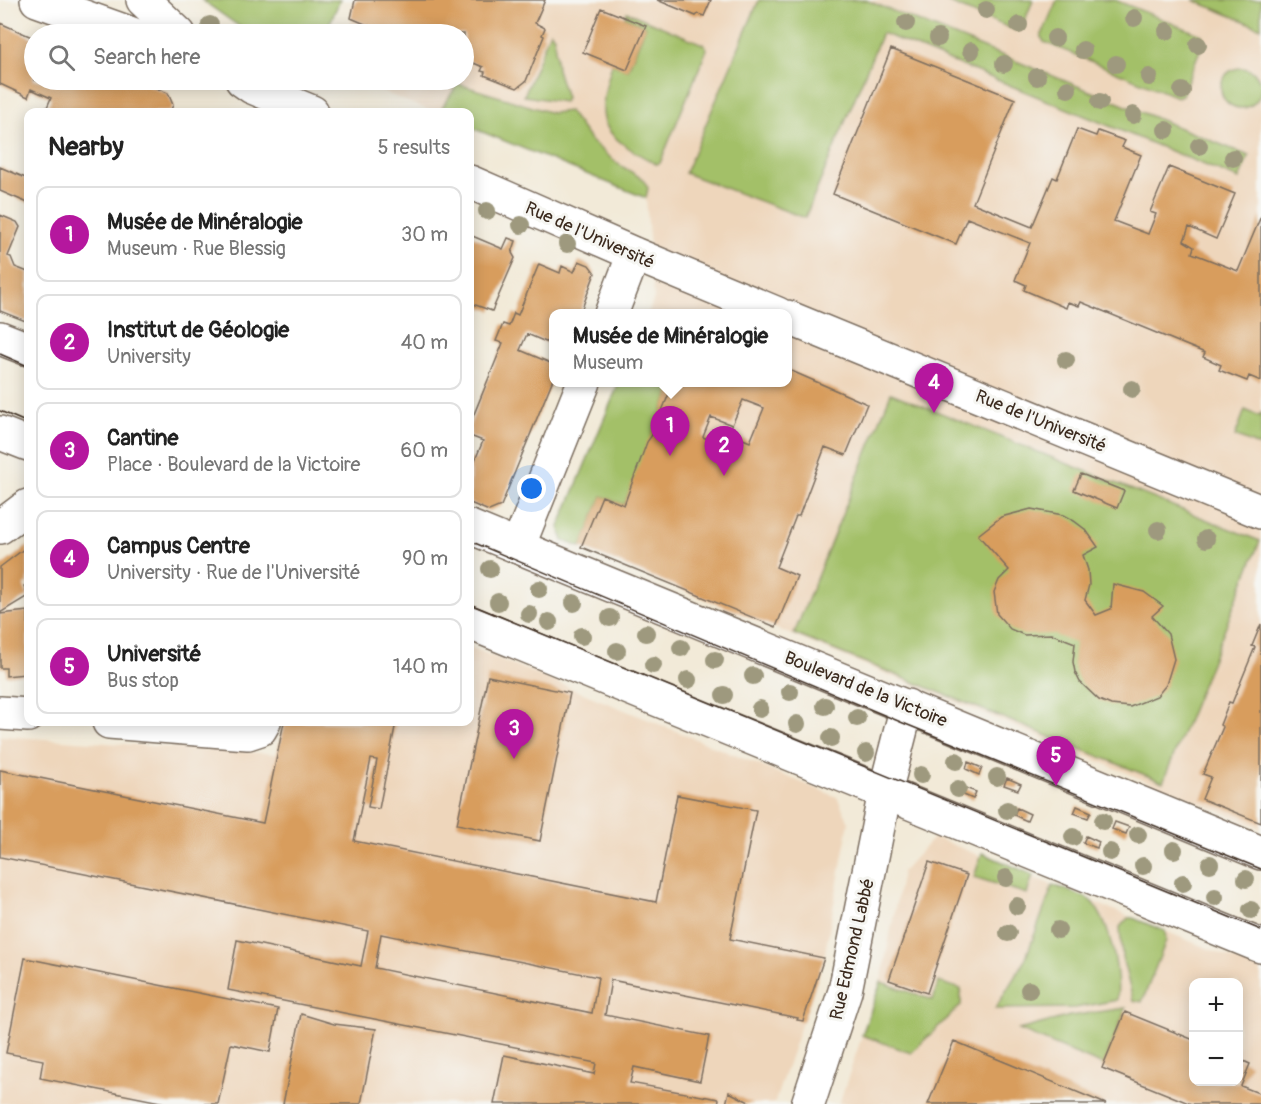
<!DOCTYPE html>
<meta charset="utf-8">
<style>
:root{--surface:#fff;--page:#f2f2f2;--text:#222;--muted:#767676;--line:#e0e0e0;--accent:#b5179e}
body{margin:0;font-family:Pangolin,sans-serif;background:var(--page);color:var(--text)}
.controls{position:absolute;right:18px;bottom:18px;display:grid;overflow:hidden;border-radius:12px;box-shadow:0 3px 15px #0003}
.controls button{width:54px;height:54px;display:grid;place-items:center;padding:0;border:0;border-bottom:2px solid var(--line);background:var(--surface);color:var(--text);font:30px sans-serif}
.you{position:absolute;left:532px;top:489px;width:21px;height:21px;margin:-15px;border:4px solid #fff;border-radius:50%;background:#1a73e8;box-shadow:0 0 0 9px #1a73e833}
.badge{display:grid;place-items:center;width:39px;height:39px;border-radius:50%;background:var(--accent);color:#fff;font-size:20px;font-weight:700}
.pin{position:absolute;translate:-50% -50px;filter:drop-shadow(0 2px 3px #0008)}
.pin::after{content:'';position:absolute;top:32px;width:21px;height:18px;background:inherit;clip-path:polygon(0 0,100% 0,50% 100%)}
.popup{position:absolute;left:549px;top:309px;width:243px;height:78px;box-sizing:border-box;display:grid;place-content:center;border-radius:12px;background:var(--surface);filter:drop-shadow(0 2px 4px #0005);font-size:20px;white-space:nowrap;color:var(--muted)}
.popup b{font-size:22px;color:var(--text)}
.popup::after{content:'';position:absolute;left:50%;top:100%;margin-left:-12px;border:12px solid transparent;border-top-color:var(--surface)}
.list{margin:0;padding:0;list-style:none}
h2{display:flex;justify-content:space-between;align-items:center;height:78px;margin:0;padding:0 24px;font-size:26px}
h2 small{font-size:20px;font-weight:400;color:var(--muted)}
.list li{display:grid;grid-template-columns:39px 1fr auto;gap:18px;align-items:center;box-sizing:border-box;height:96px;margin:0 12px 12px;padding:0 12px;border:2px solid var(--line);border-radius:12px}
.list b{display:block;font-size:22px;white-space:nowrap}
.list p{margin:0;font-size:20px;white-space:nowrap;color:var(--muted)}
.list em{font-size:20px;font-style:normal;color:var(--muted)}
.icon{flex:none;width:33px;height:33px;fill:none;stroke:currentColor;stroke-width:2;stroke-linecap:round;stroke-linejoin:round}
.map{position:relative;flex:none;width:1261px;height:1104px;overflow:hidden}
.search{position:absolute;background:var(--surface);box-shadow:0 3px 15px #0003;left:24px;top:24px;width:450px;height:66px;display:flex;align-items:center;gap:15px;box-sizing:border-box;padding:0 21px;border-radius:33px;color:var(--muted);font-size:22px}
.panel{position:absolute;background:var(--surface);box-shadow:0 3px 15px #0003;left:24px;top:108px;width:450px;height:618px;border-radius:12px}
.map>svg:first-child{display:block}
.built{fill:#eed6bb;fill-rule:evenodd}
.green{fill:#a3c067;stroke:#6f7542;stroke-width:1.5}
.building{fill:#d89d5d;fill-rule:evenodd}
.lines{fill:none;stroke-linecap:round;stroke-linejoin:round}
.minor-casing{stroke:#7b6d5f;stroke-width:36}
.tertiary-casing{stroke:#7b6d5f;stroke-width:36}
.minor{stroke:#fff;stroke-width:33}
.tertiary{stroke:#fff;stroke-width:33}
.tram{stroke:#3b2a1e;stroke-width:1.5}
.tree{fill:#9e997e}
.labels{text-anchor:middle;stroke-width:6;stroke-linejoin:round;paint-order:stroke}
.street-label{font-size:18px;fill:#3b2a1e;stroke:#f6f6f2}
</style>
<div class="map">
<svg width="1261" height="1104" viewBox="0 0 1261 1104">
<rect width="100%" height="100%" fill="#f6f6f2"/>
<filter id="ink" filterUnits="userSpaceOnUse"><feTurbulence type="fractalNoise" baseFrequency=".0167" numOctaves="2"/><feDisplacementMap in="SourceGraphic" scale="12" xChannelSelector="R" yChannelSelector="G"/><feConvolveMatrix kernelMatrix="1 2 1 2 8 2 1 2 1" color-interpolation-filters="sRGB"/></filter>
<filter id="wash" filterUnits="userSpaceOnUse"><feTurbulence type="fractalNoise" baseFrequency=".008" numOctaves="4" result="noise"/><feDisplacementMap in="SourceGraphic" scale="24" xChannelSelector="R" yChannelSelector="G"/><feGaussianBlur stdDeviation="1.35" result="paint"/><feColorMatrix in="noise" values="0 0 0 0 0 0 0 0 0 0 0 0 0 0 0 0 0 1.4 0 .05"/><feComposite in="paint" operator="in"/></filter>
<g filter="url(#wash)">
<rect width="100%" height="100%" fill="#f2ead8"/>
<path class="built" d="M355,0H1261V828L563,541L559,527L619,383L787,382V314L648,313L654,299L646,198L470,127V112H433L353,80H464V34H346L352,19L354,11L351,10Z
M470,647L837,797L849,822L824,958L774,1104H0V736L277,754L284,722H470Z
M934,837L1261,970V1104H839L882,977L902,872ZM1194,982H1238V1082H1194Z"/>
<path class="green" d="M202,0H340L325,34H250Z
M759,0H866L1249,156L1239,179L882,33L805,218L685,173Z
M942,0H1033L1022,28L1017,31Z
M1057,0H1115L1202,35L1204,40L1182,95L1177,97L1044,42L1041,37Z
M1193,0H1261V28Z
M627,12L705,45L707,49L660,163L656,164C600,133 594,126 612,64L628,70L646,26L625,17Z
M550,31L554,37L557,69L566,98L564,102L524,96Z
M1221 88a20 20 0 1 1 40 0a20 20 0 1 1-40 0Z
M458,84L552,113L569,111L591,141L618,164L643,179L648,188L646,198L470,127V112H439Z
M669,382L673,384L624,505L602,496L581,547L563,541L559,527L619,383Z
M891,393L1260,541L1163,782L794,634Z
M1245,410L1259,416L1261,413V447L1235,436Z
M982,853L1033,875L1027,894L974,877Z
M1053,885C1064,890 1084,894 1092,902C1111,925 1120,972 1117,1000L1075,1008L995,1009L1025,960Z
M1128,918H1133L1165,931L1166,941L1142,1002L1133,1000L1122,957L1120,927Z
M881,982L933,1000L939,982L961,989V1005L911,1053L862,1035Z
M1126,1008L1103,1065L1019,1030L1070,1016Z"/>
<g id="blocks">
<path class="building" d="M355,0H545L535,23L545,28L542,35L544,36L526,81L517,88L484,75L485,72L481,71L483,67L464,59V34H405L392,29L390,34L386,33L351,18Z
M657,0H711L704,16L698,14L696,16Z
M601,8L646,26L627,70L583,52Z
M0,23L34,38V80H137L168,93L173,105L170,112H45L51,98L31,89L28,97L0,84Z
M891,49L1015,99L973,203L1032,227L1053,177L1057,179L1077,129L1096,136L1098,131L1125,141L1122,147L1141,155L1114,221L1148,234L1156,214L1150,212L1169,167L1235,194L1216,239L1189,227L1184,241L1194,247L1192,253L1238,271L1261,216V381L1249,376L1247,381L1219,370L1221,365L1203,357L1205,353L1081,302L1079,306L1068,302L1066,308L1024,290L1026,285L1015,280L1030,243L967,218L956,244L833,194Z
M0,167L28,179V203L0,191Z
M0,215L17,222L20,227L8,256L11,257L15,267L28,272V322L0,311Z
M470,235L503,249L508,238L516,241L512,253L515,258L492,311L470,303Z
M579,261L589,265L595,273L580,314H553V345L527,334L520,350L553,364V379L501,506L489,511L470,503V458L475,460L483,441L470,436V424L503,343L496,341L503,324L509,326L514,313L518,315L539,264L560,273L562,266L574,272Z
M787,369L867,404L846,455L825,447L799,516H796L776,567L797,576L776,627L581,547L602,496L624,505L647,442L652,435L673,384L669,382H787ZM743,400L764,408L750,442L729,433L724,446L703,437L711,417L732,425Z
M1081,474L1124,491L1117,508L1074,490Z
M1031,509L1063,515L1074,521L1086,530L1098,547L1083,555L1088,570L1089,585L1085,600L1096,615L1111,609L1113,584L1144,592L1163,606L1152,616L1168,634L1174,659L1166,685L1157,696L1130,707L1111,705L1099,700L1080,682L1075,672L1073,662L1075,643L1052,634L1024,635L1010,629L997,614L994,592L999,580L1009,570L978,535L1001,517Z
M28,546V583L24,586L28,596L0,613V567Z
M28,611V692H27L25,674L6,676V668H0V614Z
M1261,624V823L1202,799L1211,777L1203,774L1223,727L1220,725L1229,702L1232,703L1255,647L1252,646Z
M488,676L570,693L540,841L457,824Z
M284,722H396L379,809L368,807L377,760L371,759L354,841L656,902L677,795L756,810L730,939L824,958L803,1021L797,1020L798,1018L611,980L605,1015L709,1036L700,1081L634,1067L630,1083L719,1099L718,1104H494L504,1055L594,1074L596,1063L228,990L237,940L361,966L368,931L0,857V770L263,823ZM381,934L598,977L592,1013L375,968Z
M968,762L982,768L979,775L966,769Z
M1007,778L1021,784L1018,790L1004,785Z
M962,787L976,792L973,799L959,793Z
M1077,806L1091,812L1088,818L1074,813Z
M1017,808L1030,814L1027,821L1014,815Z
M1115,822L1129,827L1126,834L1112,829Z
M1086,836L1099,842L1097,848L1083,843Z
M929,862L967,875L927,993L889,980Z
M25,958L278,1009L270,1052L231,1044L218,1104H170L40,1078L43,1060L6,1053Z
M1125,1012L1194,1040V1082H1239V1059L1250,1064L1241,1086L1261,1094V1104H1191L1102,1068Z
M301,1014L334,1024L376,1029L361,1104H283Z
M954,1041L1106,1104H928Z
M729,1092L753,1104H726Z"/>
</g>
</g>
<g filter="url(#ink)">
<use href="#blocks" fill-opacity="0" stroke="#7b6d5f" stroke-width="1.5"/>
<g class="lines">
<g class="minor-casing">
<path id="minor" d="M37,0L132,34
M143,0L179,34
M242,80L252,87L312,112
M470,182L634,254L778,314
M611,314L634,254
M787,317L1261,512
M0,527L28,506
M518,547L584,382
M0,713L28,715
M109,722L248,733L260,729L264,722
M808,1104L845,991L885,792L907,706"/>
</g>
<g class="tertiary-casing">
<path id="tertiary" d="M0,338L28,349
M0,433L28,444
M470,527L1261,853
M470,623L1261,946"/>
</g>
<use href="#minor" class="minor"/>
<use href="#tertiary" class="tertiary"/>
<path class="tram" d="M0,354L28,366
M0,411L28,423
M470,541L903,723L1261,869
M470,604L1261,930"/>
</g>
<g class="tree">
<circle cx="986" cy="10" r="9"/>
<circle cx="1134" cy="18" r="9"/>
<circle cx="906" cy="23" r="9"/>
<circle cx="210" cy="25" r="9"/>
<circle cx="1019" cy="25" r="9"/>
<circle cx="1167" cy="31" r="9"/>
<circle cx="938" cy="38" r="9"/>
<circle cx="1055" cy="38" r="9"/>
<circle cx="1198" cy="45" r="9"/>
<circle cx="1083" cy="50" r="9"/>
<circle cx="971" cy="51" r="9"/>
<circle cx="1004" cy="64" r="9"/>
<circle cx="1116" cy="64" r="9"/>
<circle cx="1037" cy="77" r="9"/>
<circle cx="1149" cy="77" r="9"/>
<circle cx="1068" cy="89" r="9"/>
<circle cx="1182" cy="91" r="9"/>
<circle cx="1100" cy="102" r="9"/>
<circle cx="1133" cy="115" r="9"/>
<circle cx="1166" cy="130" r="9"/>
<circle cx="1199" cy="146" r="9"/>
<circle cx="1233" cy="158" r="9"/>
<circle cx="487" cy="211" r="9"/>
<circle cx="521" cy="225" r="9"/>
<circle cx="567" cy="244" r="9"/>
<circle cx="1066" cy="360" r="9"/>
<circle cx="1132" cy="389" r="9"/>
<circle cx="1158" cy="530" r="9"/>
<circle cx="1206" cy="539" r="9"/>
<circle cx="490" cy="569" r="9"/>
<circle cx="539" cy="589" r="9"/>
<circle cx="498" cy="602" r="9"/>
<circle cx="574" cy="603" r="9"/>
<circle cx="529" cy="614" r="9"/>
<circle cx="610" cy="618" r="9"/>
<circle cx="549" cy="622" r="9"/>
<circle cx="646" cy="633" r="9"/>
<circle cx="582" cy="636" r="9"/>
<circle cx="681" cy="648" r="9"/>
<circle cx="617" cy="651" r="9"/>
<circle cx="715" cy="660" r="9"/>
<circle cx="653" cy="665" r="9"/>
<circle cx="753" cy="676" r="9"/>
<circle cx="688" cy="680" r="9"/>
<circle cx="790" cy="692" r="9"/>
<circle cx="724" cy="695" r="9"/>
<circle cx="825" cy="706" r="9"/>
<circle cx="760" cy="709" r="9"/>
<circle cx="857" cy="718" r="9"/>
<circle cx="797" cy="724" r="9"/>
<circle cx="831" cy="738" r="9"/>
<circle cx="866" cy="753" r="9"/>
<circle cx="956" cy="761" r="9"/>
<circle cx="921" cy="775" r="9"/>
<circle cx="997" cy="777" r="9"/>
<circle cx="958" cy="789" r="9"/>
<circle cx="1007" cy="810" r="9"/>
<circle cx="1103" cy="821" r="9"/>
<circle cx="1138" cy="835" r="9"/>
<circle cx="1073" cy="837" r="9"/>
<circle cx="1174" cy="850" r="9"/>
<circle cx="1110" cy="852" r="9"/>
<circle cx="1210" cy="864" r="9"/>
<circle cx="1143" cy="866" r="9"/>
<circle cx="1006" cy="878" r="9"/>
<circle cx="1246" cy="879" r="9"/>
<circle cx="1183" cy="883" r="9"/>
<circle cx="1215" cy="897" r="9"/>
<circle cx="1017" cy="906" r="9"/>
<circle cx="1251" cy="910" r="9"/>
<circle cx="1058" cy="930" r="9"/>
<circle cx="1008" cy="933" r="9"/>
<circle cx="1029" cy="990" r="9"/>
</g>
</g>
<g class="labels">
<g class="street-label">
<text transform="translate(590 235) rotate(24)" y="6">Rue de l'Université</text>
<text transform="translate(1041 421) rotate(22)" y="6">Rue de l'Université</text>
<text transform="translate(866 689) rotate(22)" y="6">Boulevard de la Victoire</text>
<text transform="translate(852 949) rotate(-77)" y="6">Rue Edmond Labbé</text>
</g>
</g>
</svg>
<div class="controls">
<button>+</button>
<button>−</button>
</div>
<div class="you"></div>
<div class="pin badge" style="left:670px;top:456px">1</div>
<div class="popup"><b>Musée de Minéralogie</b>Museum</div>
<div class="pin badge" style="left:724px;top:476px">2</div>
<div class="pin badge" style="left:514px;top:759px">3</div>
<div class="pin badge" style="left:934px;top:413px">4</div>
<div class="pin badge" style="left:1056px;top:786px">5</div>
<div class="search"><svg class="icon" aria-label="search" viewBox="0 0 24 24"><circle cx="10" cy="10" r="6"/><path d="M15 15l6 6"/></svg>Search here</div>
<section class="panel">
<h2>Nearby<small>5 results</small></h2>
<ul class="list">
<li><span class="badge">1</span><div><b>Musée de Minéralogie</b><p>Museum · Rue Blessig</p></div><em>30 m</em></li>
<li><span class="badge">2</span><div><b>Institut de Géologie</b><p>University</p></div><em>40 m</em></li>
<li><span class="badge">3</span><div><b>Cantine</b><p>Place · Boulevard de la Victoire</p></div><em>60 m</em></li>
<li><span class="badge">4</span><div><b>Campus Centre</b><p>University · Rue de l'Université</p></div><em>90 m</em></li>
<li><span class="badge">5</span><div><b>Université</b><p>Bus stop</p></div><em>140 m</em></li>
</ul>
</section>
</div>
